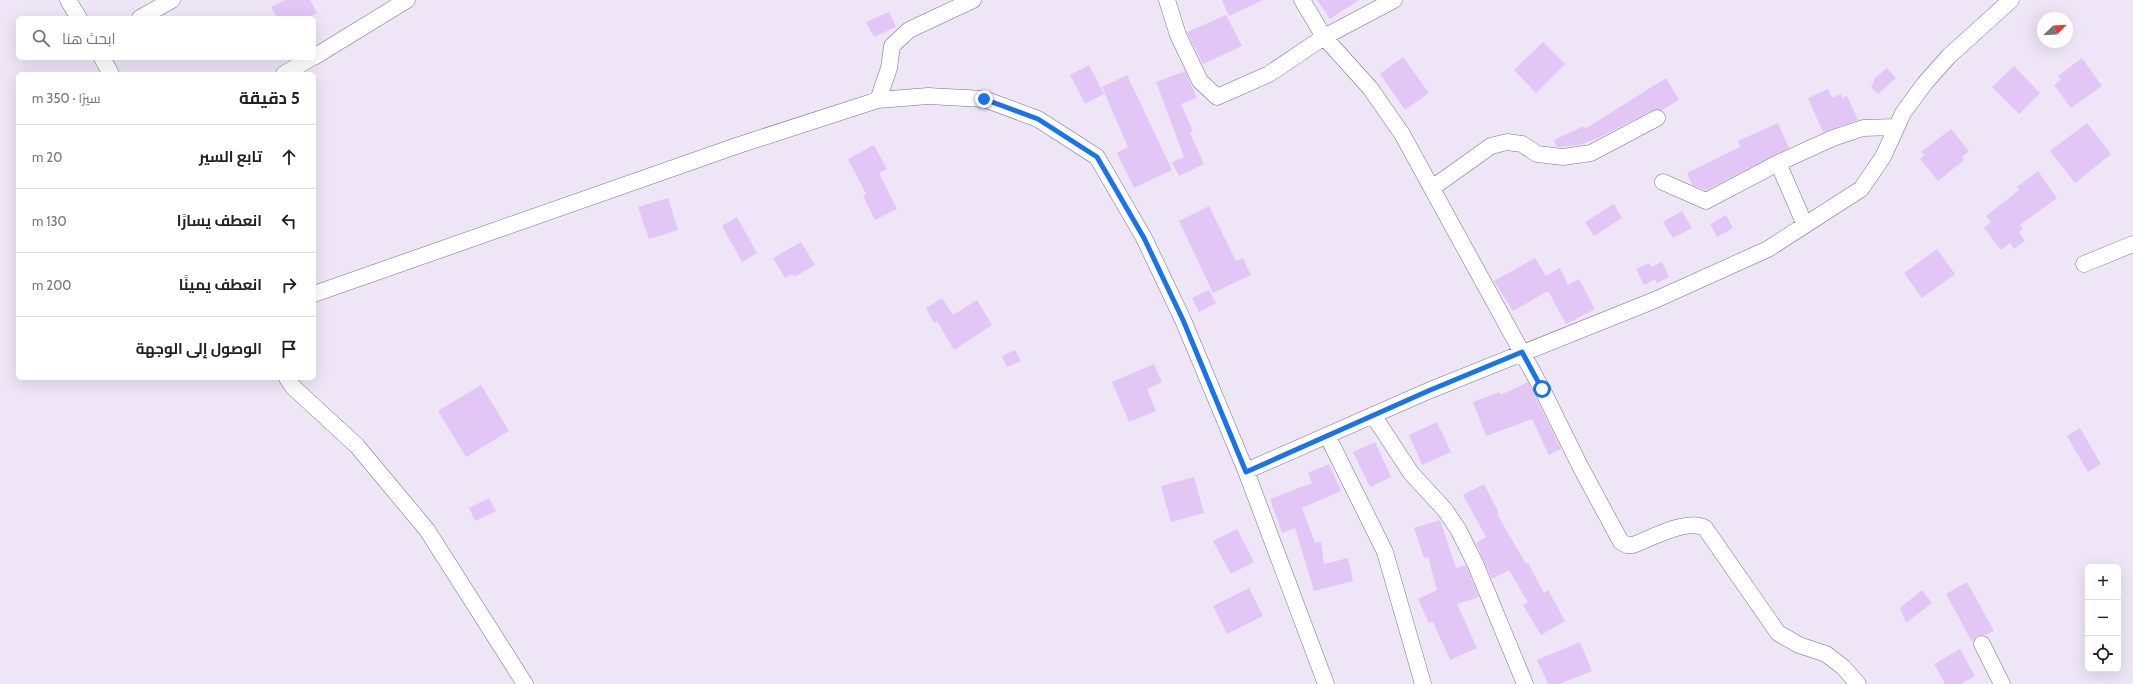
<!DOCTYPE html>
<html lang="ar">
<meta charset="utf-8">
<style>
:root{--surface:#fff;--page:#f2f2f2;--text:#202124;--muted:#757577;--line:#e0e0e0}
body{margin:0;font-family:Cabin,Cairo,sans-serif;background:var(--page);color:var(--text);direction:rtl}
.controls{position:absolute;right:12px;bottom:12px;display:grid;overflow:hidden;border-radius:6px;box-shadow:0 4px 16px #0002}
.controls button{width:36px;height:36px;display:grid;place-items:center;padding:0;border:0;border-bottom:1px solid var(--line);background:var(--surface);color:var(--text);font:20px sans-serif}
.compass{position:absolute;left:2037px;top:12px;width:36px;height:36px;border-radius:50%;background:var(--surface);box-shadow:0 4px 16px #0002;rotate:66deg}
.stop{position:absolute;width:12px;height:12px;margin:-9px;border:3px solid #1a73e8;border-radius:50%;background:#fff}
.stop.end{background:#1a73e8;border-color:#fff;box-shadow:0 1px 4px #0008}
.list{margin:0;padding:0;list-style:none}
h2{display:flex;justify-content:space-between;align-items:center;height:52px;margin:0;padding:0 16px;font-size:17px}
h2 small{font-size:13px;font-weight:400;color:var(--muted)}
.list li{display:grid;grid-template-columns:26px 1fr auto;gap:12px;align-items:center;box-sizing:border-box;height:64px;padding:0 16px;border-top:1px solid var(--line)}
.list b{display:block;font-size:15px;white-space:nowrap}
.list em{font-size:13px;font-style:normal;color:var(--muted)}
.icon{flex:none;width:22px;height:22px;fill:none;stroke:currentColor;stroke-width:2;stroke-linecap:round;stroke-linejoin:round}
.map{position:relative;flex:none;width:2133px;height:684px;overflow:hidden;direction:ltr}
.search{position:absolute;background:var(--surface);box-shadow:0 4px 16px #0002;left:16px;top:16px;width:300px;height:44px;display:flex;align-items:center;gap:10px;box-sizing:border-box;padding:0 14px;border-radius:6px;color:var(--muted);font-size:15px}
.panel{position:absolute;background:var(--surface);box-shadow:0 4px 16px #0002;left:16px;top:72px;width:300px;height:308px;border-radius:6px;direction:rtl}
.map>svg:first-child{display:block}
.building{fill:#e2c7f6}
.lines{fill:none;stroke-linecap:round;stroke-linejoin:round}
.street-casing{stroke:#7b7281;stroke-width:17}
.street{stroke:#fff;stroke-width:16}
.route{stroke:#1a73e8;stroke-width:5}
</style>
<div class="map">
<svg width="2133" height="684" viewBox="0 0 2133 684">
<rect width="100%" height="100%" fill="#eee5f6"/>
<path class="building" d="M285,0H310L317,13L307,18H277L271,7Z
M1222,0H1263L1229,16Z
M1317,0H1359L1330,19Z
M889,12L896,27L874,37L866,22Z
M1226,15L1242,46L1203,64L1187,32Z
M1543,42L1565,64L1536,93L1514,70Z
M1403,57L1429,93L1405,110L1380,74Z
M2082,58L2102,86L2071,108L2054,85L2061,80L2058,76Z
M1089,65L1104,94L1085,104L1070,75Z
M2014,66L2040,93L2019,114L1992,87Z
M1887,68L1896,78L1878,94L1871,87L1875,78Z
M1185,71L1197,98L1181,104L1193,131L1190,133L1204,164L1179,176L1172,162L1184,157L1156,82Z
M1127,75L1172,170L1134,188L1117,153L1128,147L1102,87Z
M1666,78L1679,100L1662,110H1653L1598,138L1580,145L1557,147L1554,140L1584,126L1585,129Z
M1828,89L1832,98L1841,94L1842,98L1847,96L1858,120L1823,132L1808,98Z
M1778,123L1789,148L1706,190L1692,185L1687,173L1740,147L1738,141Z
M2087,123L2111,154L2075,183L2050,151Z
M1951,129L1969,151L1962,157L1964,160L1938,181L1920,159L1925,155L1921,152Z
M874,145L887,169L879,173L897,209L875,220L863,196L866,194L848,159Z
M2038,171L2057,198L2020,225L2023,229L2019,232L2025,241L2014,249L2010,243L2001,250L1984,228L1991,222L1986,216L2019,190L2017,187Z
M668,198L678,230L649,239L638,207Z
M1614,204L1622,218L1594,236L1585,222Z
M1209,206L1236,261L1243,258L1251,275L1213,293L1179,221Z
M1682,211L1692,228L1673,238L1663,222Z
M1726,215L1733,228L1717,237L1710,224Z
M737,217L757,253L742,262L722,226Z
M801,242L815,265L794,277L792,274L785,278L773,258Z
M1937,249L1955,274L1922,298L1904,273Z
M1535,258L1546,276L1560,268L1568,285L1579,279L1595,309L1566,324L1548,291L1513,311L1494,281Z
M1662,262L1669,277L1657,283L1655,279L1644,285L1636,269L1649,263L1651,267Z
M1209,290L1216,303L1199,312L1192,298Z
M942,298L953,315L977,300L992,325L954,350L937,321L934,323L926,308Z
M1015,350L1021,361L1007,367L1002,356Z
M1154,364L1162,382L1147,389L1156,411L1129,422L1112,382Z
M1528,382L1561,449L1549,455L1532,419L1486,436L1473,402L1500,392L1501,395Z
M481,385L509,431L466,457L438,411Z
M1437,422L1451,452L1422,465L1409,435Z
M2080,428L2101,464L2088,472L2067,436Z
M1375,442L1391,477L1370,487L1353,452Z
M1329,464L1341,491L1302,508L1315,543L1321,542L1324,564L1348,558L1353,581L1314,591L1295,528L1282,533L1270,499L1312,483L1308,473Z
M1194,477L1204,513L1171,522L1161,486Z
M1484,484L1499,513L1497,514L1526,564L1528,563L1544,593L1548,590L1565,621L1541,635L1523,605L1528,602L1509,570L1492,579L1476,543L1486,537L1463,495Z
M489,498L496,511L475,521L469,508Z
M1440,520L1456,568L1466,565L1479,597L1457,604L1477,648L1450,660L1433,622L1429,623L1418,599L1437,590L1428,557L1424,558L1414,528Z
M1237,529L1254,562L1231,574L1213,541Z
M1967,582L1994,631L1985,635L1977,636L1972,642L1946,594Z
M1249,588L1263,616L1227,634L1213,606Z
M1922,590L1932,603L1906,623L1900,608Z
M1580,642L1592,671L1559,684H1548L1537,660Z
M1960,649L1975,676L1961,684H1945L1934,664Z"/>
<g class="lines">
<g class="street-casing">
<path id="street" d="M68,0L79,18
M1167,0L1178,35L1200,81L1217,97L1269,74L1324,37L1394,0
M1302,0L1324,37L1370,88L1402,134L1542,389L1580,466L1621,542L1627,545H1633C1652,538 1687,518 1705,528L1778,633L1799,645L1826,654L1843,667L1858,684
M140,18L172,0
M314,57L407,0
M102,58L111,74
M284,74L311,58
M878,100L889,68L892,46L909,30L973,0
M1778,163L1805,225
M1663,182L1706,201L1778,163L1833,138L1863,128L1896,127
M1432,188L1491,146L1507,142L1522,144L1537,154L1563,157L1591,153L1657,118
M2084,264L2133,244
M314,294L739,145L878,100L928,96L984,99L1038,119L1097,157L1144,238L1183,320L1246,471L1326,684
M287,378L293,387L357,446L427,530L525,684
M1373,415L1411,473L1445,510L1458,529L1475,563L1525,684
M1327,435L1385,552L1423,684
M1246,471L1428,391L1655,300L1768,249L1861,189L1883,157L1903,113L1925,83L1949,56L2011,0
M1982,644L2002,684"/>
</g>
<use href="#street" class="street"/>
</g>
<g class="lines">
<path class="route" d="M984,99L1038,119L1097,157L1144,238L1183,320L1246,472L1428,391L1522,352L1542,389"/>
</g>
</svg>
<div class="controls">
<button>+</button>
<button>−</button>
<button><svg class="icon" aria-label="locate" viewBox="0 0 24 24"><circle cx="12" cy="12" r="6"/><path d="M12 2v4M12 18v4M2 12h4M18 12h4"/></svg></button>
</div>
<svg class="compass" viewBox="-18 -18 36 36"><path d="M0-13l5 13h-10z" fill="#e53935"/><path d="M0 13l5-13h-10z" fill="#757577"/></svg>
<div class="stop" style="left:1542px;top:389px"></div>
<div class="stop end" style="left:984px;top:99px"></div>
<div class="search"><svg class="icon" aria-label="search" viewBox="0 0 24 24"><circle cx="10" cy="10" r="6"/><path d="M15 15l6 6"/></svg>ابحث هنا</div>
<section class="panel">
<h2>5 دقيقة<small>سيرًا · 350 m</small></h2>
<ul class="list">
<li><svg class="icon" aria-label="ahead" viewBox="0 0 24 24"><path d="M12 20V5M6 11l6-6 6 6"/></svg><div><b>تابع السير</b></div><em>20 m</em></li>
<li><svg class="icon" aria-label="left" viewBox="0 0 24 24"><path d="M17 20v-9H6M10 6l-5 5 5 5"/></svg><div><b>انعطف يسارًا</b></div><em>130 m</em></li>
<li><svg class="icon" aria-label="right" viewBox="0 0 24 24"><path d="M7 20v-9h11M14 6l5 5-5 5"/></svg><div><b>انعطف يمينًا</b></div><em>200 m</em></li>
<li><svg class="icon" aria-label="arrive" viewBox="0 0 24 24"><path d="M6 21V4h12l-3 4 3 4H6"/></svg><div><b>الوصول إلى الوجهة</b></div></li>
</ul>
</section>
</div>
